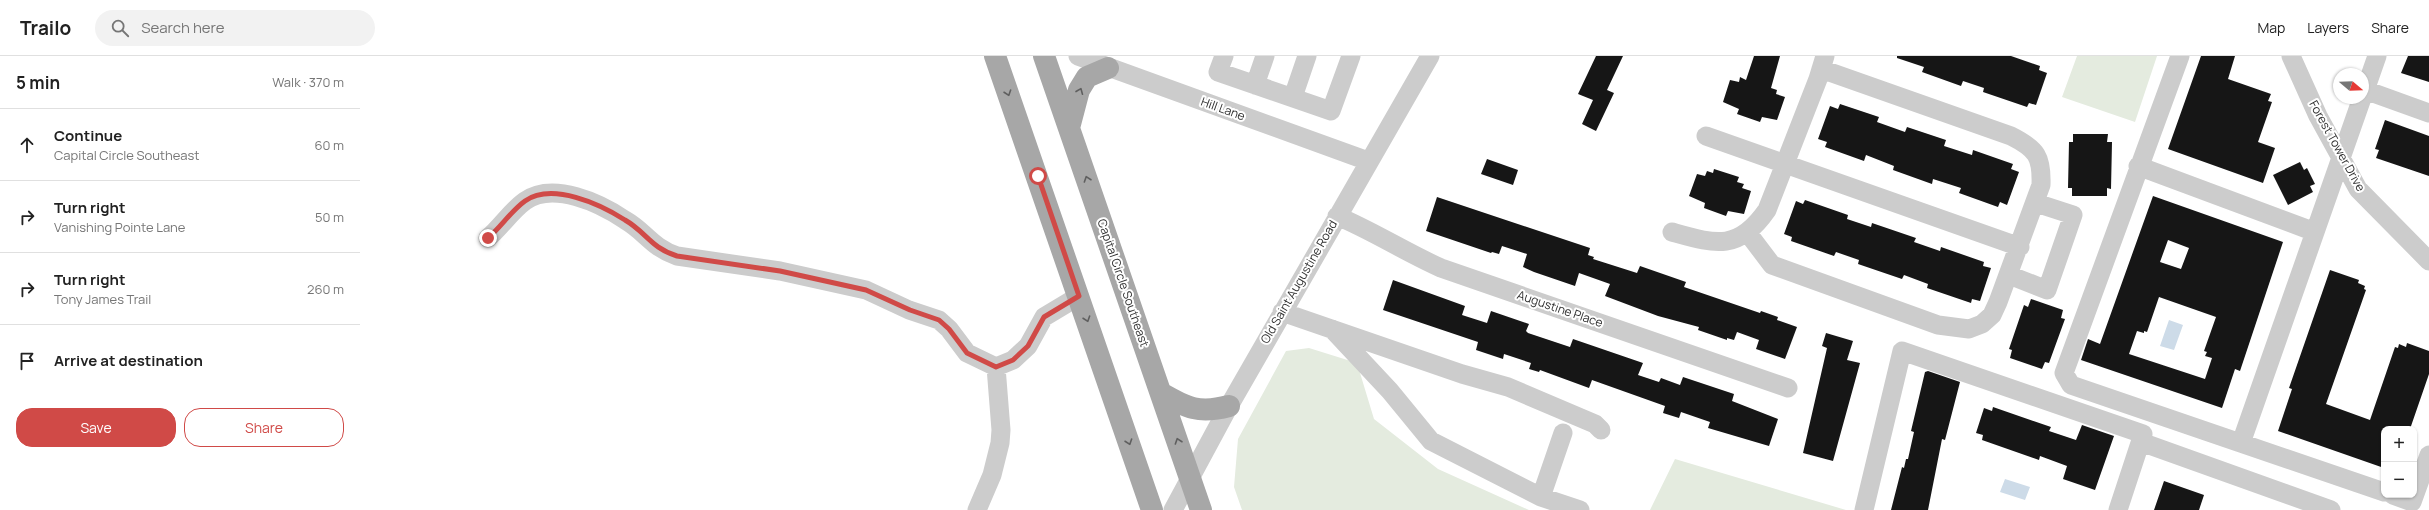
<!DOCTYPE html>
<meta charset="utf-8">
<style>
:root{--surface:#fff;--page:#f2f2f2;--text:#222;--muted:#767676;--line:#e0e0e0;--accent:#d04a47}
body{margin:0;font-family:Manrope,sans-serif;background:var(--page);color:var(--text)}
.controls{position:absolute;right:12px;bottom:12px;display:grid;overflow:hidden;border-radius:8px;box-shadow:0 1px 3px #0004}
.controls button{width:36px;height:36px;display:grid;place-items:center;padding:0;border:0;border-bottom:1px solid var(--line);background:var(--surface);color:var(--text);font:20px sans-serif}
.compass{position:absolute;left:1973px;top:12px;width:36px;height:36px;border-radius:50%;background:var(--surface);box-shadow:0 1px 3px #0004;rotate:109deg}
.stop{position:absolute;width:12px;height:12px;margin:-9px;border:3px solid #d04a47;border-radius:50%;background:#fff}
.stop.end{background:#d04a47;border-color:#fff;box-shadow:0 1px 4px #0008}
.list{margin:0;padding:0;list-style:none}
h2{display:flex;justify-content:space-between;align-items:center;height:52px;margin:0;padding:0 16px;font-size:17px}
h2 small{font-size:13px;font-weight:400;color:var(--muted)}
.list li{display:grid;grid-template-columns:26px 1fr auto;gap:12px;align-items:center;box-sizing:border-box;height:72px;padding:0 16px;border-top:1px solid var(--line)}
.list b{display:block;font-size:15px;white-space:nowrap}
.list p{margin:0;font-size:13px;white-space:nowrap;color:var(--muted)}
.list em{font-size:13px;font-style:normal;color:var(--muted)}
.actions{display:flex;gap:8px;padding:12px 16px}
.actions a{flex:1;padding:9px 0;border:1px solid var(--accent);border-radius:16px;text-align:center;font-size:14px;color:var(--accent)}
.actions .main{background:var(--accent);color:#fff}
.icon{flex:none;width:22px;height:22px;fill:none;stroke:currentColor;stroke-width:2;stroke-linecap:round;stroke-linejoin:round}
.map{position:relative;flex:none;width:2069px;height:454px;overflow:hidden}
header{display:flex;align-items:center;gap:24px;box-sizing:border-box;height:56px;padding:0 20px;background:var(--surface);border-bottom:1px solid var(--line)}
header strong{font-size:19px}
nav{display:flex;gap:22px;margin-inline-start:auto;font-size:14px}
.search{width:280px;height:36px;background:var(--page);display:flex;align-items:center;gap:10px;box-sizing:border-box;padding:0 14px;border-radius:22px;color:var(--muted);font-size:15px}
main{display:flex}
aside{flex:1;background:var(--surface)}
.map>svg:first-child{display:block}
.green{fill:#e4ebdf}
.water{fill:#cddbe8}
.building{fill:#161616;fill-rule:evenodd}
.lines{fill:none;stroke-linecap:round;stroke-linejoin:round}
.minor{stroke:#ccc;stroke-width:19}
.major{stroke:#a7a7a7;stroke-width:22}
.oneway{stroke:#5f5f5f}
.route{stroke:#d04a47;stroke-width:5}
.labels{text-anchor:middle;stroke-width:4;stroke-linejoin:round;paint-order:stroke}
.street-label{font-size:12px;fill:#2f2f2f;stroke:#fff}
</style>
<header>
<strong>Trailo</strong>
<div class="search"><svg class="icon" aria-label="search" viewBox="0 0 24 24"><circle cx="10" cy="10" r="6"/><path d="M15 15l6 6"/></svg>Search here</div>
<nav><a>Map</a><a>Layers</a><a>Share</a></nav>
</header>
<main>
<aside>
<h2>5 min<small>Walk · 370 m</small></h2>
<ul class="list">
<li><svg class="icon" aria-label="ahead" viewBox="0 0 24 24"><path d="M12 20V5M6 11l6-6 6 6"/></svg><div><b>Continue</b><p>Capital Circle Southeast</p></div><em>60 m</em></li>
<li><svg class="icon" aria-label="right" viewBox="0 0 24 24"><path d="M7 20v-9h11M14 6l5 5-5 5"/></svg><div><b>Turn right</b><p>Vanishing Pointe Lane</p></div><em>50 m</em></li>
<li><svg class="icon" aria-label="right" viewBox="0 0 24 24"><path d="M7 20v-9h11M14 6l5 5-5 5"/></svg><div><b>Turn right</b><p>Tony James Trail</p></div><em>260 m</em></li>
<li><svg class="icon" aria-label="arrive" viewBox="0 0 24 24"><path d="M6 21V4h12l-3 4 3 4H6"/></svg><div><b>Arrive at destination</b></div></li>
</ul>
<div class="actions"><a class="main">Save</a><a>Share</a></div>
</aside>
<div class="map">
<svg width="2069" height="454" viewBox="0 0 2069 454">
<rect width="100%" height="100%" fill="#fff"/>
<path class="green" d="M1717,0H1797L1775,66L1702,41Z
M949,292L997,307L1014,363L1078,413L1169,454H882L874,431L878,383L926,295Z
M1315,403L1486,454H1290Z"/>
<path class="water" d="M1809,264L1823,269L1814,294L1800,290Z
M1645,423L1670,431L1665,444L1640,436Z"/>
<path class="building" d="M1236,0H1263L1247,34L1254,37L1236,75L1222,68L1233,44L1218,38Z
M1394,0H1420L1411,32L1417,34L1416,38L1425,41L1417,64L1402,61L1400,66L1377,58L1379,53L1363,46L1370,24L1379,26L1380,21L1386,24Z
M1537,0H1651L1680,10L1679,14L1687,17L1676,49L1669,47L1667,51L1623,36L1624,32L1603,25L1601,30L1562,16L1564,11L1537,2Z
M1841,0H1875L1868,23L1911,38L1908,45L1912,46L1898,86L1915,92L1903,127L1808,93Z
M2048,0H2069V26L2041,17Z
M1480,48L1519,61L1517,66L1545,76L1547,71L1586,84L1584,90L1612,99L1613,94L1653,108L1651,113L1659,116L1647,149L1640,146L1638,151L1599,137L1601,132L1573,123L1572,128L1533,114L1534,110L1506,99L1504,105L1465,91L1467,86L1458,83L1470,50L1478,53Z
M2025,64L2069,80V120L2016,102L2019,94L2015,93Z
M1713,78H1748L1747,86H1752L1751,133L1747,132V140H1712V132H1708L1709,86H1713Z
M1127,103L1158,114L1153,129L1121,118Z
M1940,106L1944,114L1947,112L1955,128L1950,130L1953,136L1928,149L1913,119Z
M1354,113L1379,121L1377,126L1384,128L1382,132L1391,135L1384,158L1368,155L1366,160L1344,152L1345,147L1329,140L1337,118L1345,120L1347,115L1353,117Z
M1793,140L1923,186L1880,315L1875,313L1862,352L1721,304L1728,283L1740,288ZM1808,184L1829,192L1821,213L1800,206ZM1799,241L1856,261L1844,295L1847,296L1845,300L1852,302L1845,323L1769,298L1777,275L1784,277V275L1787,276Z
M1077,141L1230,192L1228,199L1234,201L1233,203L1277,217L1280,210L1326,226L1324,231L1400,257L1401,255L1418,261L1417,264L1437,271L1425,303L1396,293L1399,284L1377,276L1374,284L1367,282V284L1338,274L1339,271L1298,260L1245,240L1250,228L1219,217L1215,230L1174,216L1163,211L1167,198L1142,190L1139,198L1132,196L1131,197L1066,175Z
M1445,144L1488,159L1487,163L1511,171L1512,167L1556,182L1554,186L1580,195L1581,191L1624,206L1623,210L1631,212L1620,245L1612,243L1611,247L1567,232L1568,228L1544,219L1542,223L1498,208L1499,204L1476,196L1474,200L1431,185L1432,181L1424,178L1436,145L1443,148Z
M1970,214L1999,224L1998,227L2005,230L2004,233L2006,234L1966,348L2010,364L2035,291L2038,292L2039,288L2046,291L2047,287L2069,295V318L2050,373H2024V412L1918,375L1932,333L1929,332Z
M1033,224L1105,250L1102,259L1127,267L1131,255L1169,268L1166,275L1168,277L1210,291L1213,283L1283,307L1278,319L1299,326L1301,322L1320,329L1323,321L1374,338L1372,345L1418,363L1409,390L1348,372L1350,366L1321,356L1319,362L1303,357L1305,350L1232,324L1229,332L1180,314L1179,316L1169,313L1171,307L1144,298L1143,303L1116,294L1118,286L1023,254Z
M1671,243L1703,254L1701,262L1705,263L1689,307L1685,306L1682,313L1650,302L1652,294L1649,293L1664,249L1668,251Z
M1466,277L1493,285L1487,304L1500,307L1473,405L1443,397L1467,292L1462,290Z
M1568,315L1600,326L1585,384L1582,383L1568,454H1531L1542,411L1544,412L1546,403H1548L1554,376L1551,375L1565,316Z
M1633,351L1691,371L1689,375L1716,384L1722,369L1754,380L1735,434L1703,423L1707,410L1680,400L1679,404L1622,384L1623,379L1616,377L1624,352L1632,355Z
M1804,425L1844,439L1839,454H1794Z"/>
<g class="lines">
<path class="minor" d="M718,0L1008,105
M864,0L858,16L971,55L991,0
M1820,0L1704,317L1711,329L2024,436
M1931,0L1958,60L1998,133L2069,205
M895,29L905,0
M2005,34L2069,57
M2003,40L2017,0
M933,41L947,0
M1346,80L1660,191
M1778,110L1955,176
M977,160C1013,175 1045,196 1081,212L1428,332
M1312,176C1355,188 1378,196 1407,154L1458,23L1465,0
M1387,176L1412,209L1578,269L1609,273L1622,268L1632,259L1638,246L1681,129C1682,101 1677,93 1651,80L1461,13
M128,182C141,171 151,155 165,145C193,125 240,147 265,164C286,176 291,191 317,200L420,215L506,234L549,254L579,264L589,273L607,297L636,311
M1649,219L1687,234L1713,159L1676,147
M922,256L1102,318L1148,331L1235,368L1241,374
M972,273L1030,335L1071,385L1181,441L1220,454
M636,311L653,304L668,290L684,261L719,240
M1781,386L1971,454
M1881,387L2002,42
M2033,439L2052,446L2069,399
M1181,441L1203,377
M617,454L632,419L640,387L641,374L636,311
M813,454L869,350L1070,0
M1504,454L1542,295L1783,378L1758,454"/>
<path class="major" d="M635,0L792,454
M684,0L841,454
M709,72L719,34L727,21L748,12
M801,337C827,352 839,358 869,350"/>
</g>
<defs><path id="oneway-chevron" d="M-2-3.5L2.5 0L-2 3.5" fill="none" stroke-width="1.6" stroke-linecap="round" stroke-linejoin="round"/></defs>
<g class="oneway">
<use href="#oneway-chevron" transform="translate(720 35) rotate(-68)"/>
<use href="#oneway-chevron" transform="translate(648 37) rotate(71)"/>
<use href="#oneway-chevron" transform="translate(727 123) rotate(-109)"/>
<use href="#oneway-chevron" transform="translate(727 263) rotate(71)"/>
<use href="#oneway-chevron" transform="translate(818 385) rotate(-109)"/>
<use href="#oneway-chevron" transform="translate(769 386) rotate(71)"/>
</g>
<g class="lines">
<path class="route" d="M128,182C141,171 151,155 165,145C192,126 240,148 265,164C286,176 291,192 317,200L420,215L506,234L550,254L579,264L589,273L607,297L636,311L653,304L668,290L684,261L719,240L678,120"/>
</g>
<g class="labels">
<g class="street-label">
<text transform="translate(863 53) rotate(20)" y="4">Hill Lane</text>
<text transform="translate(1977 90) rotate(61)" y="4">Forest Tower Drive</text>
<text transform="translate(939 226) rotate(-60)" y="4">Old Saint Augustine Road</text>
<text transform="translate(763 227) rotate(71)" y="4">Capital Circle Southeast</text>
<text transform="translate(1200 253) rotate(19)" y="4">Augustine Place</text>
</g>
</g>
</svg>
<div class="controls">
<button>+</button>
<button>−</button>
</div>
<svg class="compass" viewBox="-18 -18 36 36"><path d="M0-13l5 13h-10z" fill="#e53935"/><path d="M0 13l5-13h-10z" fill="#767676"/></svg>
<div class="stop" style="left:678px;top:120px"></div>
<div class="stop end" style="left:128px;top:182px"></div>
</div>
</main>
